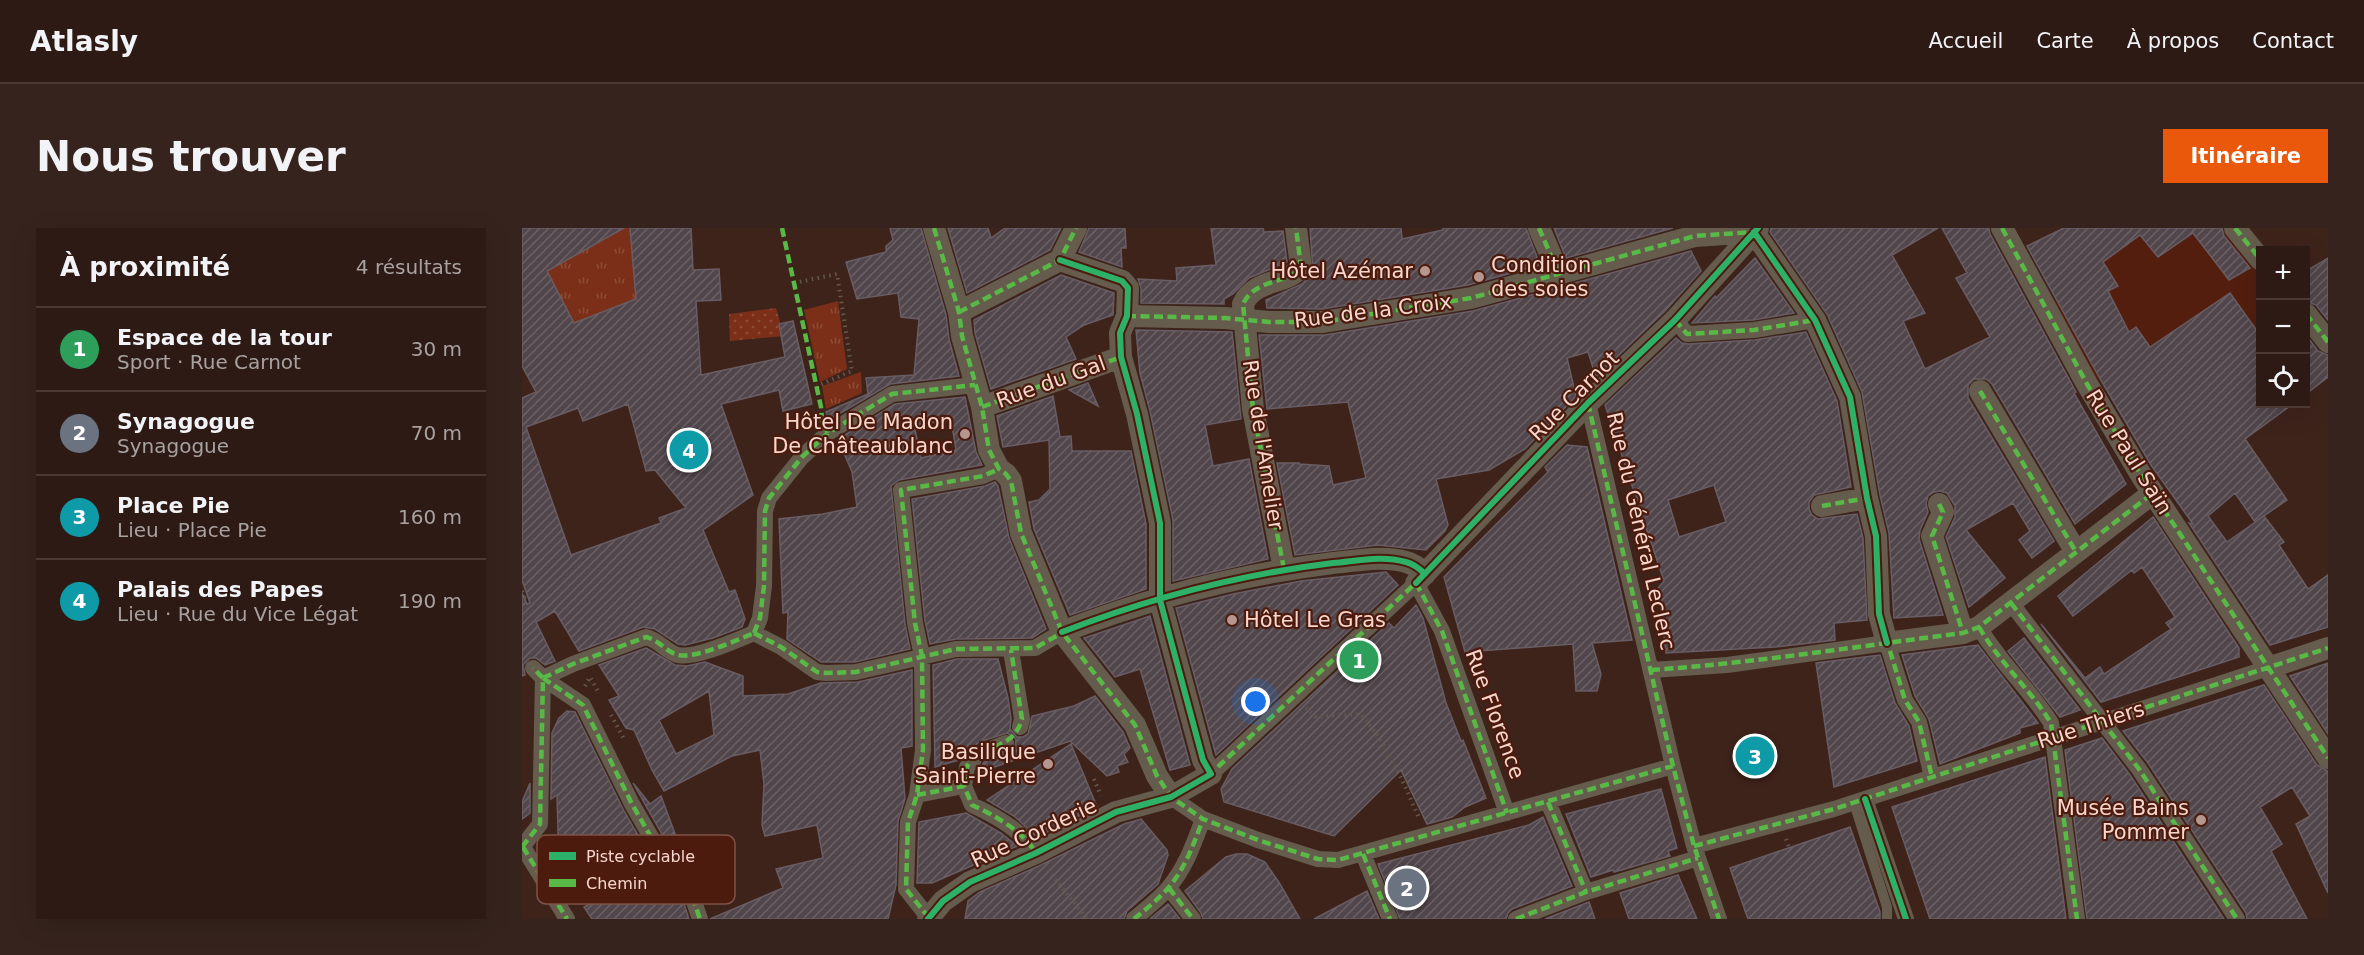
<!DOCTYPE html>
<html lang="fr">
<meta charset="utf-8">
<style>
:root{--surface:#2e1a14;--page:#36231d;--text:#f1f3f6;--muted:#a7a1a0;--line:#493834;--accent:#ea580c}
body{margin:0;font-family:"DejaVu Sans",sans-serif;background:var(--page);color:var(--text)}
.controls{position:absolute;right:18px;top:18px;display:grid;overflow:hidden;border-radius:0px;box-shadow:0 6px 24px #0002}
.controls button{width:54px;height:54px;display:grid;place-items:center;padding:0;border:0;border-bottom:2px solid var(--line);background:var(--surface);color:var(--text);font:30px sans-serif}
.you{position:absolute;left:734px;top:474px;width:21px;height:21px;margin:-15px;border:4px solid #fff;border-radius:50%;background:#1a73e8;box-shadow:0 0 0 9px #1a73e833}
.badge{display:grid;place-items:center;width:39px;height:39px;border-radius:50%;background:var(--accent);color:#fff;font-size:20px;font-weight:700}
.pin{position:absolute;translate:-50% -50%;border:3px solid #fff;box-shadow:0 2px 6px #0006}
.list{margin:0;padding:0;list-style:none}
h2{display:flex;justify-content:space-between;align-items:center;height:78px;margin:0;padding:0 24px;font-size:26px}
h2 small{font-size:20px;font-weight:400;color:var(--muted)}
.list li{display:grid;grid-template-columns:39px 1fr auto;gap:18px;align-items:center;box-sizing:border-box;height:84px;padding:0 24px;border-top:2px solid var(--line)}
.list b{display:block;font-size:22px;white-space:nowrap}
.list p{margin:0;font-size:20px;white-space:nowrap;color:var(--muted)}
.list em{font-size:20px;font-style:normal;color:var(--muted)}
.icon{flex:none;width:33px;height:33px;fill:none;stroke:currentColor;stroke-width:2;stroke-linecap:round;stroke-linejoin:round}
.map{position:relative;flex:none;width:1806px;height:691px;overflow:hidden;border-radius:0px}
header{display:flex;align-items:center;gap:36px;box-sizing:border-box;height:84px;padding:0 30px;background:var(--surface);border-bottom:2px solid var(--line)}
header strong{font-size:28px}
nav{display:flex;gap:33px;margin-inline-start:auto;font-size:21px}
.intro{display:flex;align-items:center;justify-content:space-between;box-sizing:border-box;height:144px;padding:0 36px}
h1{margin:0;font-size:42px}
.button{padding:15px 27px;border-radius:0px;background:var(--accent);color:#fff;font-size:21px;font-weight:700}
main{display:flex;gap:36px;padding:0 36px}
aside{flex:1;background:var(--surface);border-radius:0px;box-shadow:0 6px 24px #0002}
.map>svg:first-child{display:block}
.built{fill:#531e0e}
.grass{fill:url(#grass-tufts)}
.garden{fill:url(#garden-dots)}
.building{fill:url(#building-hatch);stroke:#685d64;stroke-width:1.5;fill-rule:evenodd}
.lines{fill:none;stroke-linecap:round;stroke-linejoin:round}
.path{stroke:#63584d;stroke-width:4;stroke-dasharray:1.5 4.5;stroke-linecap:butt}
.service{stroke:#655c4d;stroke-width:10}
.pedestrian{stroke:#655c4d;stroke-width:16}
.minor{stroke:#655c4d;stroke-width:22}
.quiet{stroke:#58b947;stroke-width:4.5;stroke-dasharray:9 4.5;stroke-linecap:butt}
.cycleway-casing{stroke:#4c1b0d;stroke-width:10}
.cycleway{stroke:#2db169;stroke-width:6}
.poi-dot{fill:#b6978f;stroke:#4c1b0d;stroke-width:2}
.labels{text-anchor:middle;stroke-width:4.5;stroke-linejoin:round;paint-order:stroke}
.poi-label{font-size:21px;fill:#f7d6cd;stroke:#4c1b0d;text-anchor:end}
.street-label{font-size:21px;fill:#f7d6cd;stroke:#4c1b0d}
.key{fill:#4c1b0d;stroke:#7f5347;stroke-width:1.5}
.key-label{font-size:16px;fill:#f7d6cd}
</style>
<header>
<strong>Atlasly</strong>
<nav><a>Accueil</a><a>Carte</a><a>À propos</a><a>Contact</a></nav>
</header>
<div class="intro"><h1>Nous trouver</h1><a class="button">Itinéraire</a></div>
<main>
<aside>
<h2>À proximité<small>4 résultats</small></h2>
<ul class="list">
<li><span class="badge" style="background:#2e9e5b">1</span><div><b>Espace de la tour</b><p>Sport · Rue Carnot</p></div><em>30 m</em></li>
<li><span class="badge" style="background:#6b7280">2</span><div><b>Synagogue</b><p>Synagogue</p></div><em>70 m</em></li>
<li><span class="badge" style="background:#0f9aa8">3</span><div><b>Place Pie</b><p>Lieu · Place Pie</p></div><em>160 m</em></li>
<li><span class="badge" style="background:#0f9aa8">4</span><div><b>Palais des Papes</b><p>Lieu · Rue du Vice Légat</p></div><em>190 m</em></li>
</ul>
</aside>
<div class="map">
<svg width="1806" height="691" viewBox="0 0 1806 691">
<defs>
<pattern id="grass-tufts" width="24" height="20" patternUnits="userSpaceOnUse" patternTransform="scale(1.5)"><rect width="24" height="20" fill="#7b2f18"/><path d="M3 7l-1-3M5 7V3M7 7l1-3M15 17l-1-3M17 17v-4M19 17l1-3" fill="none" stroke="#8e4c38"/></pattern>
<pattern id="garden-dots" width="8" height="8" patternUnits="userSpaceOnUse" patternTransform="scale(1.5)"><rect width="8" height="8" fill="#7b2f18"/><path d="M2 2h.1M6 6h.1" fill="none" stroke="#8e4c38" stroke-width="1.8" stroke-linecap="round"/></pattern>
<pattern id="building-hatch" width="6" height="6" patternUnits="userSpaceOnUse" patternTransform="scale(1.5)"><rect width="6" height="6" fill="#51464b"/><path d="M-1 1l2-2M0 6l6-6M5 7l2-2" fill="none" stroke="#6b6064"/></pattern>
</defs>
<rect width="100%" height="100%" fill="#3e231b"/>
<path class="built" d="M1560,0H1704L1738,43V125L1732,130L1618,126L1575,157L1528,74L1547,61Z"/>
<path class="grass" d="M102,0H108L114,71L52,95L25,43Z
M316,73L325,141L298,154L282,82Z
M339,144L340,165L304,181L300,158Z"/>
<path class="garden" d="M254,80L262,108L208,113L207,86Z"/>
<path class="building" d="M0,0H102L25,43L52,95L114,71L108,0H169L171,42L197,41L199,72L174,73L179,147L263,129L257,96L271,93L290,176L261,183L257,162L199,176L231,267L181,302L207,364L213,362L223,391L220,399L191,410L163,417L156,416L133,401L121,399L57,423L33,383L14,394L33,433L23,437L14,430H8L1,437L3,447L0,448V365L5,376L8,375L0,352V170L14,164L0,138ZM106,176L124,243L133,242L164,280L137,290L139,295L49,327L4,199L56,180L61,193Z
M368,0H399L424,87L427,111L437,148L368,156L307,192L304,184L346,166L344,150L392,147L397,91L379,89L376,65L335,71L324,34L364,24V18L371,12Z
M426,0H466L469,10L483,0H539L528,22L445,65Z
M567,0H603L604,20H599L600,39L557,24Z
M689,0H741L742,4L761,3L765,34L727,50L711,66L702,71V76L619,75V60L616,51L655,53L654,40L694,37Z
M788,0H879L880,11L921,2V0H1004L1018,37L946,57L800,81L745,80L744,72L780,56L791,44Z
M1032,0H1151L1044,30Z
M1249,0H1416L1370,27L1403,85L1381,93L1403,141L1468,109L1434,50L1445,45L1420,0H1467L1468,6L1554,164L1552,165L1604,256L1553,296L1470,156L1464,151H1452L1446,157V170L1532,313L1510,330L1497,312L1508,303L1491,275L1444,302L1483,350L1447,379L1424,309L1433,289V278L1425,265L1418,263L1412,264L1406,268L1404,275L1406,284L1398,302L1397,311L1421,387L1372,390L1367,305L1358,267L1340,164L1305,86L1248,4Z
M1542,0H1700L1702,8L1728,40L1707,52L1671,5L1636,29L1618,7L1581,34L1596,58L1586,63L1607,104L1614,99L1628,119L1708,65L1738,107V176H1771L1723,211L1765,272L1733,294L1713,265L1686,288L1705,314L1742,288L1762,314L1757,317L1786,361L1806,347V399L1748,417L1667,295L1671,296L1629,237L1577,149L1505,18Z
M1169,23L1179,43L1143,83L1074,149L1066,124L1045,130L1054,168L1003,221L967,242L914,251L926,297L923,303L904,322L856,317L773,327L755,235H777V236L807,238L811,257L844,250L826,174L745,181L737,107H803L951,83Z
M1233,30L1272,85L1231,92L1170,95L1193,68L1194,70Z
M1806,30V92L1794,77L1784,73V59L1787,57L1784,43Z
M539,47L592,65L591,87L562,97L544,109L554,131L469,161L453,105L452,92Z
M614,102L710,104L719,191L683,197L691,238L727,231L746,331L651,353V292L628,183L618,145Z
M1284,104L1315,173L1329,259L1292,267L1287,274V281L1290,287L1296,291L1335,286L1341,310L1345,392L1312,395L1313,412L1253,419L1144,425L1136,360L1142,353L1083,177L1154,110L1160,115L1166,116L1233,112ZM1192,257L1204,294L1157,309L1146,272Z
M1784,107L1796,123L1806,127V149L1784,166Z
M566,155L576,178L547,162Z
M531,168L538,209L549,208L550,223H609L624,296V361L548,387L512,301L507,274L517,272L528,261L527,212L481,219L475,188Z
M443,169L454,224L460,237L377,252L369,258L383,396L388,421L333,434H299L265,411L266,384L261,385L257,291L301,286L335,279L330,244L316,211L373,176ZM429,192L434,222L399,230L392,197Z
M1045,217L1065,219L1110,412L1070,415L1079,446L1075,463H1054L1051,416L943,424L922,349L1026,244L1023,239Z
M473,254L476,258L487,310L524,401L510,410L434,411L408,416L403,393L390,271L463,258Z
M1631,289L1717,420V429L1579,474L1519,396L1563,450L1578,439L1582,446L1649,401L1644,395L1653,389L1620,339L1612,345L1610,342L1551,388L1536,368Z
M864,344L876,357L694,527L654,380L711,366L779,353Z
M894,377L901,390L924,475L939,513L941,512L964,570L943,579L930,589L905,596L879,542L812,608L702,574L699,561L710,541L867,395L872,400Z
M628,388L668,537L648,542L618,441L593,449L562,410Z
M1502,410L1558,482L1538,489L1486,423Z
M1456,417L1516,495L1498,500V505L1418,536L1407,491L1393,468L1380,427Z
M124,420L153,437L165,438L183,434L221,448V468L266,466L299,455L336,454L390,442V518L379,520L383,571L376,593L374,657L366,691H188L261,660L254,641L301,630L295,597L243,608L240,597L242,556L238,522L210,528L142,563L130,542L112,502L104,500L87,472L97,468L77,437ZM187,463L192,507L154,526L137,492Z
M1358,427L1373,475L1387,498L1395,533L1312,559L1294,435Z
M435,431H476L486,470L489,491L488,501L495,509H501L506,506L510,488L552,478L573,468L601,504L608,520L602,526L606,534L595,538L597,544L585,548L548,513L455,545L462,534L493,521L494,511L485,505L457,514L437,532L413,539L411,437Z
M1806,435V506L1768,448Z
M1742,457L1795,537L1806,543V665L1774,596L1788,588L1770,559L1738,579L1760,616L1749,623L1785,691H1725L1724,685L1626,535L1601,503Z
M45,483L53,484L101,581L135,640L159,667L167,691H70L62,679L68,676L50,642L37,637L35,567L29,571L30,505L37,490Z
M1580,510L1608,547L1702,691H1565L1543,522Z
M549,516L575,579L515,609L492,588L465,572Z
M1523,529L1544,691H1408L1370,579Z
M8,555V585L0,591V574Z
M111,555L128,576L139,568L168,646L153,629Z
M1139,561L1155,620L1146,623L1148,628L1092,644L1091,642L1069,649L1044,586Z
M444,585L479,605L495,618L410,655H395L397,594Z
M1021,589L1050,658L990,681L986,685L984,691H878L856,636L1007,597Z
M619,591L645,622L646,627L636,656L605,683L602,691H443L446,673L458,664L519,637L602,596Z
M1328,599L1358,684V691H1226L1208,640Z
M725,626L743,634L758,656L778,691H681L679,685L663,663L704,629L714,626Z
M1156,647L1175,691H1107L1098,665Z
M845,663L857,691H792Z
M1067,674L1073,691H1023Z
M646,676L658,691H628L630,689Z"/>
<g class="lines">
<path class="path" d="M272,55L315,46L330,143L295,158
M0,363L3,369L5,368
M63,458L68,449L77,465
M784,480L794,489L838,486C865,514 881,554 897,590
M89,487L102,511
M572,551L579,568
M1264,611L1267,619
M526,642L565,691"/>
<path class="service" d="M1332,575L1365,679V691"/>
<path class="pedestrian" d="M1153,92L1165,106L1232,102L1293,92
M1066,175L1151,538L1172,618L1197,691
M1489,375L1617,541L1715,691
M1457,399C1477,434 1508,461 1529,495L1555,691
M232,405L238,390L242,358L243,283L247,270L280,229L306,205L370,166L453,157
M232,405L259,419L295,444L304,445L334,444L434,421L513,420L540,404
M489,422L500,491L498,499
M1129,442L1205,437L1365,415L1383,472L1397,494L1410,549
M21,450L61,477L110,576L144,635L168,662L178,691
M21,450L51,436L124,409C137,412 144,424 156,427C173,431 215,412 232,405
M461,524L484,515
M689,546L894,355L920,403L985,585
M442,558L445,539L452,531
M395,567L442,558L450,577C472,587 501,603 514,625
M649,569L681,591L736,612L796,631L816,632L1151,538
M1343,571L1384,691
M1026,574L1064,664
M1172,618L1312,581L1746,440
M0,619L18,596L21,450L11,440
M1,619L45,691
M841,626L868,691
M647,660L671,691
M407,690L384,661L386,594L395,567L401,522L400,428L393,395L379,262L461,248L477,241
M612,691C624,681 637,671 647,659C664,639 672,615 681,591
M994,691L1064,664L1176,630"/>
<path class="minor" d="M412,0L437,84L440,108L460,179L467,222L477,241L484,246L489,253L499,305L540,404L613,497L635,548L649,569
M1017,0L1036,44
M1229,0L1293,92L1328,169L1345,270L1354,308L1357,386L1365,415L1441,405L1457,399L1631,265
M1480,0L1565,156L1619,247L1806,530
M1713,0L1738,31
M437,84L538,32L554,0
M1784,86L1806,114
M605,88L703,90L747,94H801L949,70L1173,8L1232,4
M1458,163L1554,324
M460,179L599,129
M1417,276L1421,284L1410,308L1441,405
M1300,278L1345,270
M762,341L731,181L721,76C733,50 765,57 779,39L774,0
M894,355L1066,175L1153,92L1236,0
M540,404C625,371 720,346 811,335C835,333 860,327 884,334C892,336 897,340 903,346
M1746,440L1806,420
M406,691L421,673L448,654L514,625L594,584L649,569L689,546L681,532L638,372V295L615,186L599,129L598,105L605,88L606,60L600,53L538,32"/>
<path class="quiet" d="M260,0L299,179L300,193L306,205
M412,0L437,84L440,108L460,179L467,222L477,241L484,246L489,253L499,305L540,404L613,497L635,548L649,569L681,591L736,612L796,631L816,632L1151,538
M1017,0L1036,44
M1480,0L1565,156L1619,247L1806,530
M1713,0L1738,31
M437,84L538,32L554,0
M1784,86L1806,114
M605,88L703,90L747,94H801L949,70L1173,8L1232,4
M1153,92L1165,106L1232,102L1293,92
M1458,163L1554,324
M1066,175L1151,538L1172,618L1197,691
M460,179L599,129
M1417,276L1421,284L1410,308L1441,405
M1300,278L1345,270
M762,341L731,181L721,76C733,50 765,57 779,39L774,0
M894,355L920,403L985,585
M1489,375L1617,541L1715,691
M1457,399C1477,434 1508,461 1529,495L1555,691
M232,405L259,419L295,444L304,445L334,444L434,421L513,420L545,402
M232,405L238,390L242,358L243,283L247,270L280,229L306,205L370,166L453,157
M1364,410L1383,472L1397,494L1410,549
M1129,442C1233,435 1337,418 1441,405L1457,399L1631,265
M21,450L61,477L110,576L144,635L168,662L178,691
M21,450L51,436L124,409C137,412 144,424 156,427C173,431 215,412 232,405
M686,548L897,352
M442,558C443,553 443,544 445,539C455,515 491,525 500,491L489,422
M395,567L442,558L450,577C472,587 501,603 514,625
M1026,574L1064,664
M1172,618L1312,581L1806,420
M0,619L18,596L21,450L11,440
M1,619L45,691
M841,626L868,691
M647,660L671,691
M407,690L384,661L386,594L395,567L401,522L400,428L393,395L379,262L461,248L477,241
M612,691C624,681 637,671 647,659C664,639 672,615 681,591
M994,691L1064,664L1176,630"/>
<g class="cycleway-casing">
<path id="cycleway" d="M1232,4L1293,92L1328,169L1345,270L1354,308L1357,386L1365,415
M894,355L1066,175L1153,92L1236,0
M540,404C625,371 720,346 811,335C835,333 860,327 884,334C892,336 897,340 903,346
M1343,571L1384,691
M406,691L421,673L448,654L514,625L594,584L649,569L689,546L681,532L638,372V295L615,186L599,129L598,105L605,88L606,60L600,53L538,32"/>
</g>
<use href="#cycleway" class="cycleway"/>
</g>
<g class="poi-dot">
<circle cx="903" cy="43" r="6"/>
<circle cx="957" cy="49" r="6"/>
<circle cx="443" cy="206" r="6"/>
<circle cx="710" cy="392" r="6"/>
<circle cx="526" cy="536" r="6"/>
<circle cx="1679" cy="592" r="6"/>
</g>
<g class="labels">
<g class="poi-label">
<text x="969" y="44" text-anchor="start">Condition<tspan x="969" dy="24">des soies</tspan></text>
<text x="891" y="50">Hôtel Azémar</text>
<text x="431" y="201">Hôtel De Madon<tspan x="431" dy="24">De Châteaublanc</tspan></text>
<text x="722" y="399" text-anchor="start">Hôtel Le Gras</text>
<text x="514" y="531">Basilique<tspan x="514" dy="24">Saint-Pierre</tspan></text>
<text x="1667" y="587">Musée Bains<tspan x="1667" dy="24">Pommer</tspan></text>
</g>
<g class="street-label">
<text transform="translate(851 83) rotate(-7)" y="7">Rue de la Croix</text>
<text transform="translate(529 154) rotate(-20)" y="7">Rue du Gal</text>
<text transform="translate(1052 168) rotate(-45)" y="7">Rue Carnot</text>
<text transform="translate(741 217) rotate(81)" y="7">Rue de l'Amelier</text>
<text transform="translate(1607 224) rotate(58)" y="7">Rue Paul Saïn</text>
<text transform="translate(1119 303) rotate(77)" y="7">Rue du Général Leclerc</text>
<text transform="translate(973 486) rotate(70)" y="7">Rue Florence</text>
<text transform="translate(1569 497) rotate(-18)" y="7">Rue Thiers</text>
<text transform="translate(512 605) rotate(-25)" y="7">Rue Corderie</text>
</g>
</g>
<rect x="15" y="607" width="198" height="69" rx="9" class="key"/>
<rect x="27" y="624" width="27" height="8" fill="#2db169"/>
<rect x="27" y="651" width="27" height="8" fill="#58b947"/>
<g class="key-label">
<text x="64" y="634">Piste cyclable</text>
<text x="64" y="661">Chemin</text>
</g>
</svg>
<div class="controls">
<button>+</button>
<button>−</button>
<button><svg class="icon" aria-label="locate" viewBox="0 0 24 24"><circle cx="12" cy="12" r="6"/><path d="M12 2v4M12 18v4M2 12h4M18 12h4"/></svg></button>
</div>
<div class="you"></div>
<div class="pin badge" style="left:837px;top:432px;background:#2e9e5b">1</div>
<div class="pin badge" style="left:885px;top:660px;background:#6b7280">2</div>
<div class="pin badge" style="left:1233px;top:528px;background:#0f9aa8">3</div>
<div class="pin badge" style="left:167px;top:222px;background:#0f9aa8">4</div>
</div>
</main>
